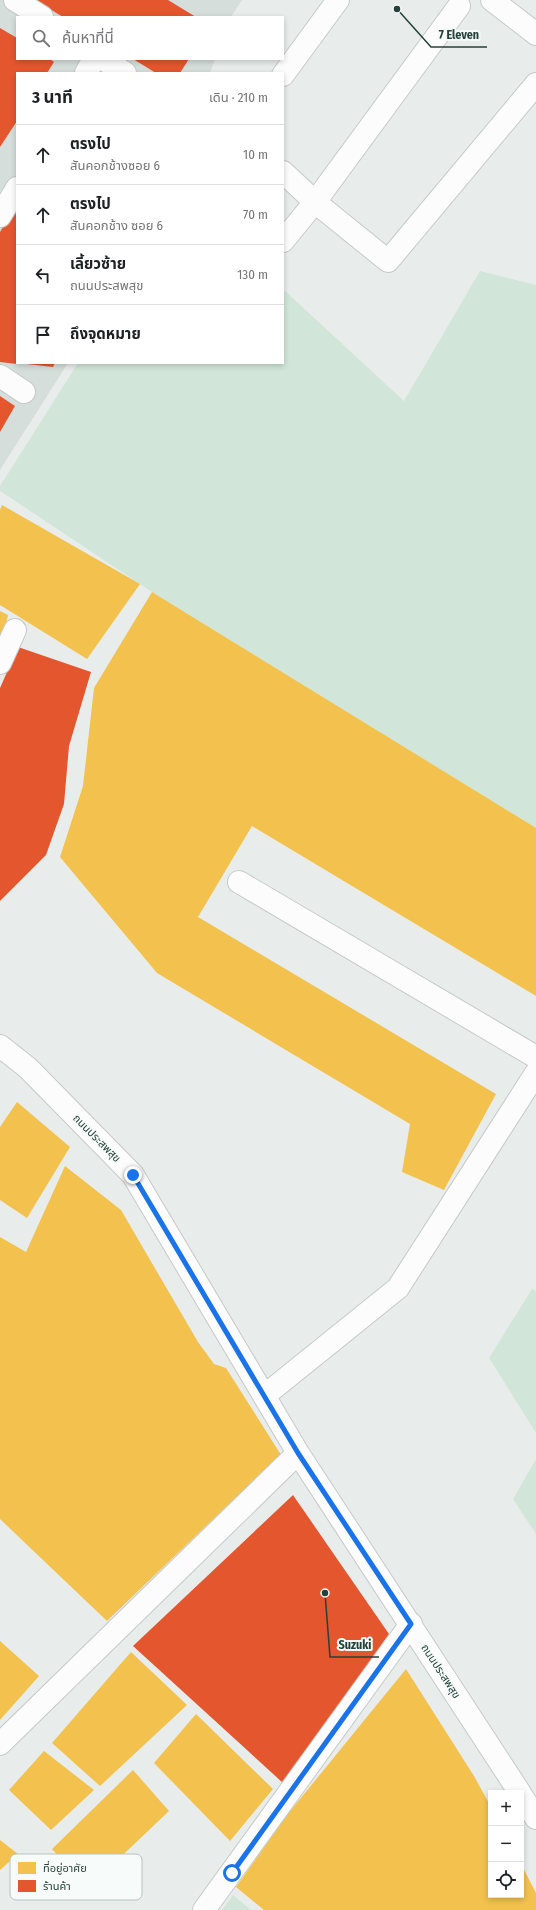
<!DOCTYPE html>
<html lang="th">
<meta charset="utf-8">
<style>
:root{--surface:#fff;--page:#f2f2f2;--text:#202124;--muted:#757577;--line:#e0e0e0}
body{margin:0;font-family:"Fira Sans Condensed","Noto Sans Thai",sans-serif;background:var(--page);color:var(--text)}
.controls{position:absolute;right:12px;bottom:12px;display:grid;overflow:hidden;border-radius:0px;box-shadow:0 2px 6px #0003}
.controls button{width:36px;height:36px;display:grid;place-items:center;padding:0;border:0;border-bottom:1px solid var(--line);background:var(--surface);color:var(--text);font:20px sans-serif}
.stop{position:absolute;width:12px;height:12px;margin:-9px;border:3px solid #1a73e8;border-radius:50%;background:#fff}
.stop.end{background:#1a73e8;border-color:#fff;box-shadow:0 1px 4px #0008}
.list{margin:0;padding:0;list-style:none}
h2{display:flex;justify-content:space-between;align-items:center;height:52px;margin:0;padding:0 16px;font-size:17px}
h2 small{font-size:13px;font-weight:400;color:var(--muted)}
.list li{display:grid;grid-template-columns:26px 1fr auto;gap:12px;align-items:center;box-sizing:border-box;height:60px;padding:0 16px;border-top:1px solid var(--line)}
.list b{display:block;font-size:15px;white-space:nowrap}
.list p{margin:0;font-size:13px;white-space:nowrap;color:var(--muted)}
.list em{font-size:13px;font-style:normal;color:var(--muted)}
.icon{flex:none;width:22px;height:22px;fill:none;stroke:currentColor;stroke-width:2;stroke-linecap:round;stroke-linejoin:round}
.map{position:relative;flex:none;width:536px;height:1910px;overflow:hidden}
.search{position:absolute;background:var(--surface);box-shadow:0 2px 6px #0003;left:16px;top:16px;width:268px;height:44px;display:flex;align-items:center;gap:10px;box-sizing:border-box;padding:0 14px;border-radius:0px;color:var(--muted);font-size:15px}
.panel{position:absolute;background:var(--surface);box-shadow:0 2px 6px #0003;left:16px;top:72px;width:268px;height:292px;border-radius:0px}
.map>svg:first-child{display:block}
.built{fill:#d6dedb}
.green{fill:#d1e6d8}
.homes{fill:#f2c14e}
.shops{fill:#e4572e}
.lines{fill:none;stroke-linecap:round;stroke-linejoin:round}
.minor-casing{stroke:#c5cac8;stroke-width:24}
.minor{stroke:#fcfcfc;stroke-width:22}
.route{stroke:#1a73e8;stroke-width:5}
.labels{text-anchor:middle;stroke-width:4;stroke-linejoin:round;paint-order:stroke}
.street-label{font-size:11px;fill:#24423a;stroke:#f7fbf9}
.key{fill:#f7fbf9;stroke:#b8c4c0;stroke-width:1}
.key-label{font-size:11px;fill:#24423a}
.leader{fill:none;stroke:#24423a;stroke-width:1.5}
.callout-dot{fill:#24423a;stroke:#f7fbf9;stroke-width:1.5}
.callout-label{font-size:12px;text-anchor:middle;font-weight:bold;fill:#24423a;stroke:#f7fbf9;stroke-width:4;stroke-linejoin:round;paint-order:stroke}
</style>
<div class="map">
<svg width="536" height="1910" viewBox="0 0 536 1910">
<rect width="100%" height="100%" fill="#e8edeb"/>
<path class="built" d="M0,0H242L231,17H17V59H215L210,73H17V363H68L0,470Z"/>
<path class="green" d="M480,271L536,285V828L152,592L0,491V486L78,363H283V289L404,401Z
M532,1289L536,1291V1433L489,1358Z
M536,1459V1534L513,1499Z
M233,1895L251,1910H222Z"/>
<path class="homes" d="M2,505L140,584L87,659L0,605V510Z
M152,592L536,828V996L252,826L198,917L496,1094L444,1190L402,1172L410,1124L157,973L60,857L83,786L94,688Z
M0,611L8,615L1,647H0Z
M17,1102L70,1147L27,1218L0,1200V1127Z
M65,1166L121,1210L198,1342L214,1364L226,1368L283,1458L232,1501L107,1621L0,1519V1237L26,1252Z
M0,1641L39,1676L0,1720Z
M131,1652L187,1705L100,1786L52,1743Z
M406,1669L474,1776L491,1807V1895H521V1864L536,1893V1910H264L236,1887L287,1815Z
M196,1714L273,1789L230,1841L154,1763Z
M44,1751L94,1790L51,1830L9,1790Z
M133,1770L169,1811L88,1888L52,1849Z
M0,1840L18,1854L0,1870Z"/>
<path class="shops" d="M35,0H168L196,17H63Z
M0,28L17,38V59H50L54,62L47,73H17V121L0,147Z
M133,59H189L180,73H156Z
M17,203V364L0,362V232Z
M18,363H55L53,367Z
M0,396L15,406L0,432Z
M18,647L91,672L69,746L64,804L46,855L0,901V688Z
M293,1495L389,1634L283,1783L133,1646Z"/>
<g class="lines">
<g class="minor-casing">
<path id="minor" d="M15,0L42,17
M492,0L536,34
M103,59L125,73
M86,73L94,59
M283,75L338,0
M283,172L315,202L388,261L536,84
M0,216L17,188
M283,241L315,202L459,6
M0,376L24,392
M0,663L15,630
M239,882L536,1057
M0,1046L28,1068L133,1175L298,1453L520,1793
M264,1396L398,1288L536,1073
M0,1744L298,1453
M521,1795L536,1818
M204,1910L411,1624"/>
</g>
<use href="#minor" class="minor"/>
</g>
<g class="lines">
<path class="route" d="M133,1175L298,1453L411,1624L232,1873"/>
</g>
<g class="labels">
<g class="street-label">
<text transform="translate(97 1138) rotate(45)" y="4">ถนนประสพสุข</text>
<text transform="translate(441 1671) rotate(57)" y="4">ถนนประสพสุข</text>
</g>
</g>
<rect x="10" y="1854" width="132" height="46" rx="6" class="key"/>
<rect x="18" y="1862" width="18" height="12" fill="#f2c14e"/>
<rect x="18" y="1880" width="18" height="12" fill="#e4572e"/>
<g class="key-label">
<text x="43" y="1872">ที่อยู่อาศัย</text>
<text x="43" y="1890">ร้านค้า</text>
</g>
<path class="leader" d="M397 9L431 47H487M325 1593L330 1657H379"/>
<g class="callout-dot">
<circle cx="397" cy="9" r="4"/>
<circle cx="325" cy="1593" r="4"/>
</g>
<g class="callout-label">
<text x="459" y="39">7 Eleven</text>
<text x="355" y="1649">Suzuki</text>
</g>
</svg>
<div class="controls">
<button>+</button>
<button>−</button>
<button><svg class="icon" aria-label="locate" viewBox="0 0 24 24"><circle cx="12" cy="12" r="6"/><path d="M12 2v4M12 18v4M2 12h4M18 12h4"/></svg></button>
</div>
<div class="stop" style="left:232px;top:1873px"></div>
<div class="stop end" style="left:133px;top:1175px"></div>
<div class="search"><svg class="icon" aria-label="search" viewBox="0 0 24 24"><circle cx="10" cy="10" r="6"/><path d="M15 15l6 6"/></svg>ค้นหาที่นี่</div>
<section class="panel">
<h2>3 นาที<small>เดิน · 210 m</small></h2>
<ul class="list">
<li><svg class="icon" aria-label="ahead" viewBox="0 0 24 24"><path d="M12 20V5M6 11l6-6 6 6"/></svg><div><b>ตรงไป</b><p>สันคอกช้างซอย 6</p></div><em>10 m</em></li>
<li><svg class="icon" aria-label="ahead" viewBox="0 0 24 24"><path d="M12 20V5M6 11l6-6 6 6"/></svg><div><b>ตรงไป</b><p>สันคอกช้าง ซอย 6</p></div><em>70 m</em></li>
<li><svg class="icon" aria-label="left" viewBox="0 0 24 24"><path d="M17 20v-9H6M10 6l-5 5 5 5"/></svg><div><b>เลี้ยวซ้าย</b><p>ถนนประสพสุข</p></div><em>130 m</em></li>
<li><svg class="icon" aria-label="arrive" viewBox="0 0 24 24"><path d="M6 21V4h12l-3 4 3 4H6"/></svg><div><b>ถึงจุดหมาย</b></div></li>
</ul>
</section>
</div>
